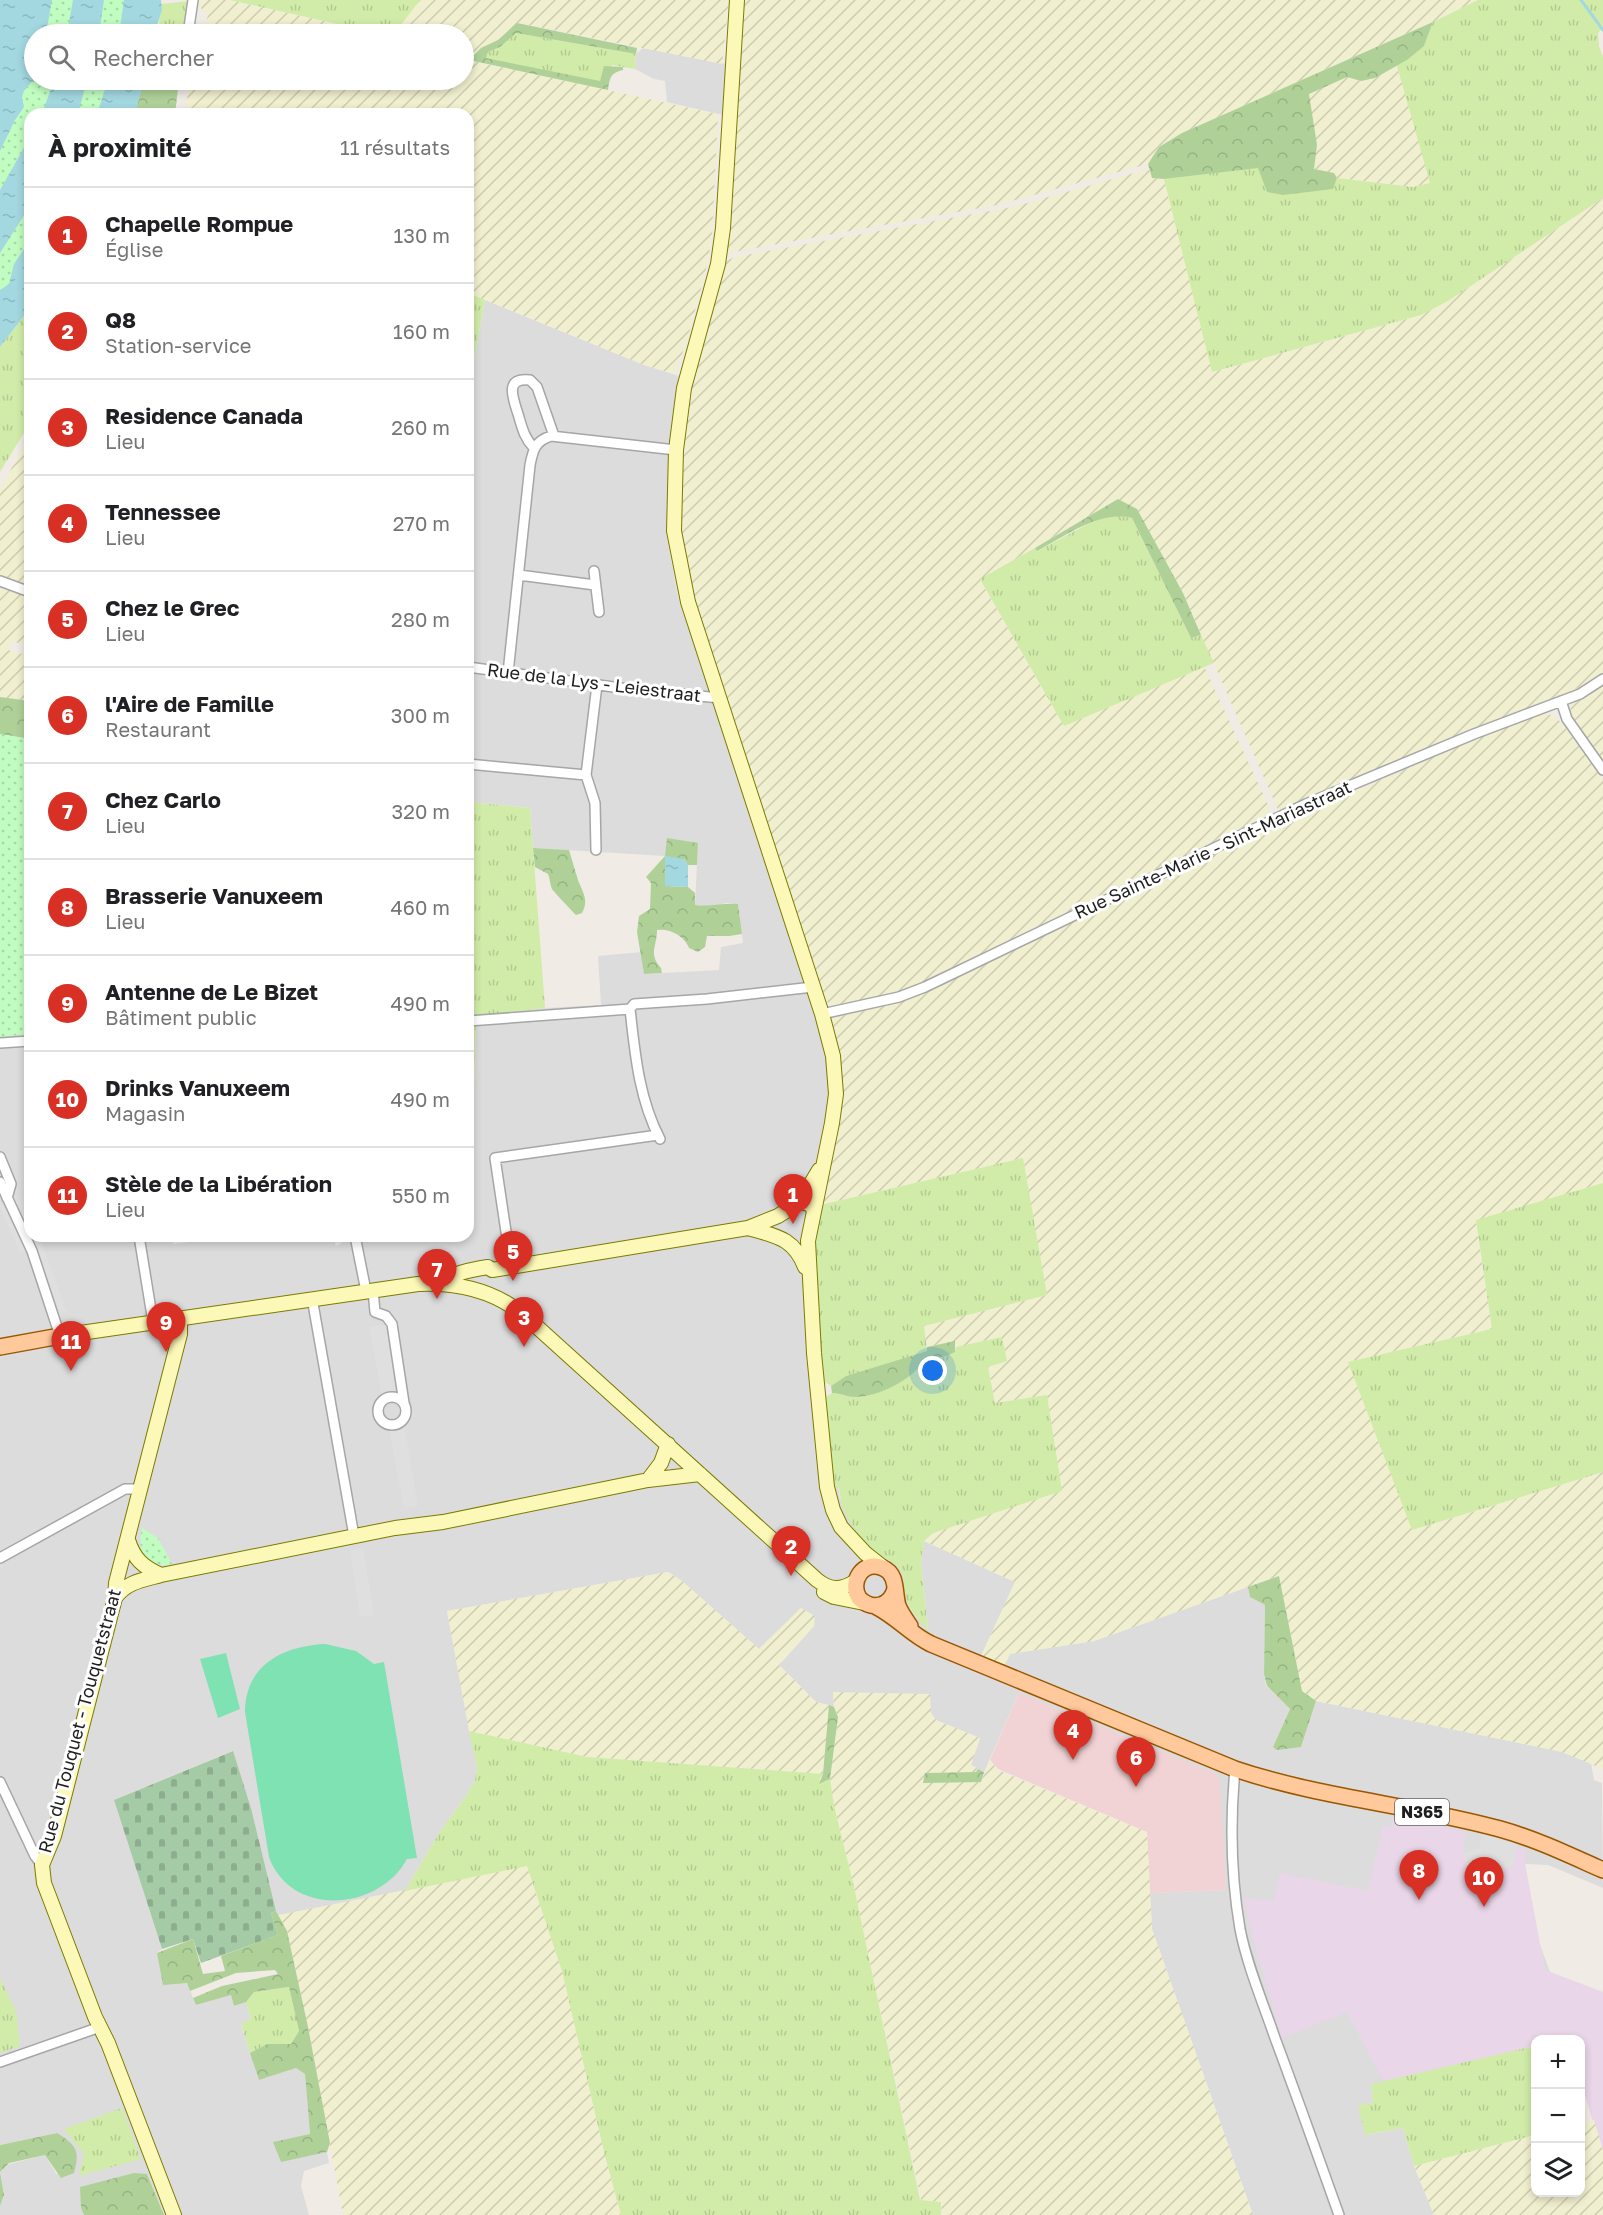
<!DOCTYPE html>
<html lang="fr">
<meta charset="utf-8">
<style>
:root{--surface:#fff;--page:#f2f2f2;--text:#202124;--muted:#757577;--line:#e0e0e0;--accent:#d93025}
body{margin:0;font-family:"Golos Text",sans-serif;background:var(--page);color:var(--text)}
.controls{position:absolute;right:18px;bottom:18px;display:grid;overflow:hidden;border-radius:12px;box-shadow:0 3px 9px #0003}
.controls button{width:54px;height:54px;display:grid;place-items:center;padding:0;border:0;border-bottom:2px solid var(--line);background:var(--surface);color:var(--text);font:30px sans-serif}
.you{position:absolute;left:933px;top:1371px;width:21px;height:21px;margin:-15px;border:4px solid #fff;border-radius:50%;background:#1a73e8;box-shadow:0 0 0 9px #1a73e833}
.badge{display:grid;place-items:center;width:39px;height:39px;border-radius:50%;background:var(--accent);color:#fff;font-size:20px;font-weight:700}
.pin{position:absolute;translate:-50% -50px;filter:drop-shadow(0 2px 3px #0008)}
.pin::after{content:'';position:absolute;top:32px;width:21px;height:18px;background:inherit;clip-path:polygon(0 0,100% 0,50% 100%)}
.list{margin:0;padding:0;list-style:none}
h2{display:flex;justify-content:space-between;align-items:center;height:78px;margin:0;padding:0 24px;font-size:26px}
h2 small{font-size:20px;font-weight:400;color:var(--muted)}
.list li{display:grid;grid-template-columns:39px 1fr auto;gap:18px;align-items:center;box-sizing:border-box;height:96px;padding:0 24px;border-top:2px solid var(--line)}
.list b{display:block;font-size:22px;white-space:nowrap}
.list p{margin:0;font-size:20px;white-space:nowrap;color:var(--muted)}
.list em{font-size:20px;font-style:normal;color:var(--muted)}
.icon{flex:none;width:33px;height:33px;fill:none;stroke:currentColor;stroke-width:2;stroke-linecap:round;stroke-linejoin:round}
.map{position:relative;flex:none;width:1603px;height:2215px;overflow:hidden}
.search{position:absolute;background:var(--surface);box-shadow:0 3px 9px #0003;left:24px;top:24px;width:450px;height:66px;display:flex;align-items:center;gap:15px;box-sizing:border-box;padding:0 21px;border-radius:33px;color:var(--muted);font-size:22px}
.panel{position:absolute;background:var(--surface);box-shadow:0 3px 9px #0003;left:24px;top:108px;width:450px;height:1134px;border-radius:18px}
.map>svg:first-child{display:block}
.residential{fill:#dddcdc}
.commercial{fill:#f2d3d5}
.industrial{fill:#e9d6e8}
.farmland{fill:url(#farmland-furrows)}
.grass{fill:url(#grass-tufts)}
.forest{fill:url(#forest-crowns)}
.cemetery{fill:url(#cemetery-stones)}
.park{fill:url(#park-dots)}
.pitch{fill:#7fe2b2}
.parking{fill:#dfdfdf}
.water{fill:url(#water-ripples)}
.lines{fill:none;stroke-linecap:round;stroke-linejoin:round}
.stream{stroke:#a3d8e0;stroke-width:3}
.street-casing{stroke:#a6a6a6;stroke-width:12}
.secondary-casing{stroke:#7b7b00;stroke-width:16}
.primary-casing{stroke:#9a5700;stroke-width:18}
.street{stroke:#fff;stroke-width:9}
.secondary{stroke:#fcf8b7;stroke-width:14}
.primary{stroke:#ffc99b;stroke-width:15}
.labels{text-anchor:middle;stroke-width:6;stroke-linejoin:round;paint-order:stroke}
.shield{fill:#fff;stroke:#626262;stroke-width:1.5}
.shield-label{font-size:16px;font-weight:bold;fill:#1f1f1f}
.street-label{font-size:18px;fill:#1f1f1f;stroke:#fff}
</style>
<div class="map">
<svg width="1603" height="2215" viewBox="0 0 1603 2215">
<defs>
<pattern id="farmland-furrows" width="10" height="10" patternUnits="userSpaceOnUse" patternTransform="scale(1.5)"><rect width="10" height="10" fill="#f0efcf"/><path d="M-1 1l2-2M0 10L10 0M9 11l2-2" fill="none" stroke="#cdccb1"/></pattern>
<pattern id="grass-tufts" width="24" height="20" patternUnits="userSpaceOnUse" patternTransform="scale(1.5)"><rect width="24" height="20" fill="#d1eca8"/><path d="M3 7l-1-3M5 7V3M7 7l1-3M15 17l-1-3M17 17v-4M19 17l1-3" fill="none" stroke="#b3ca90"/></pattern>
<pattern id="forest-crowns" width="20" height="18" patternUnits="userSpaceOnUse" patternTransform="scale(1.5)"><rect width="20" height="18" fill="#afd198"/><path d="M2 6a3 3 0 1 1 6 0M12 15a3 3 0 1 1 6 0" fill="none" stroke="#96b383"/></pattern>
<pattern id="cemetery-stones" width="16" height="16" patternUnits="userSpaceOnUse" patternTransform="scale(1.5)"><rect width="16" height="16" fill="#a5caa6"/><path d="M2 7V4a2 2 0 0 1 4 0v3zM10 15v-3a2 2 0 0 1 4 0v3z" fill="#8ead8e"/></pattern>
<pattern id="park-dots" width="8" height="8" patternUnits="userSpaceOnUse" patternTransform="scale(1.5)"><rect width="8" height="8" fill="#c1fcc0"/><path d="M2 2h.1M6 6h.1" fill="none" stroke="#a5d8a5" stroke-width="1.8" stroke-linecap="round"/></pattern>
<pattern id="water-ripples" width="26" height="14" patternUnits="userSpaceOnUse" patternTransform="scale(1.5)"><rect width="26" height="14" fill="#a3d8e0"/><path d="M2 4q2-2 4 0t4 0M15 11q2-2 4 0t4 0" fill="none" stroke="#8cb9c0"/></pattern>
</defs>
<rect width="100%" height="100%" fill="#f0ebe5"/>
<path class="residential" d="M643,48L727,64L723,115L667,102L665,81L654,79L635,69L636,54Z
M485,300L644,365L679,376L666,533L678,597L813,1005L827,1054L830,1091L815,1260L824,1367V1398L840,1499L886,1559L896,1563L901,1571L904,1577L905,1597L910,1609L928,1630L921,1563L924,1541L1015,1582L981,1656L1004,1666L1010,1654L1094,1641L1248,1587L1250,1597L1265,1605L1264,1674L1266,1686L1290,1709L1273,1747H1301L1316,1701L1562,1752L1591,1763L1594,1780L1602,1783L1603,1888L1548,1865L1525,1864L1537,1937L1552,1977L1580,2040L1568,2038L1536,2040L1535,2046L1371,2085L1373,2103L1359,2105L1366,2135L1403,2128L1414,2166L1434,2215H1253L1152,1929L1150,1893L1226,1890L1019,1693L984,1772L971,1765L980,1738L936,1720L931,1713L833,1692L834,1707L816,1702L779,1665L814,1626L801,1608L759,1649L682,1581L668,1572L447,1611L477,1768L475,1781L468,1793L439,1833L405,1891L279,1915L276,1911L251,1808L232,1751L114,1800L162,1949L157,1953L187,1983L196,2005L231,1995L234,2006L246,2002L251,2019L241,2025L259,2080L296,2068L305,2074L310,2134L281,2161L327,2152L329,2163L304,2171L301,2186L309,2215H164L147,2174L81,2207L84,2215H0V2206L4,2195L0,2172L9,2164L45,2155L57,2175V2133L0,2145V1035L30,1033V1236H172L173,1244L224,1238V1236H333L336,1246L353,1236H468V1092L474,1091L476,1015L545,1008L601,1005L598,956L641,952L644,974L719,970L721,947L743,943L738,904L726,903L715,907L695,905L698,843L665,856L533,848L530,808L468,802V393Z"/>
<path class="commercial" d="M1019,1693L1216,1774L1220,1783L1226,1890L1150,1893L1147,1832L998,1769L990,1760Z"/>
<path class="industrial" d="M1393,1817L1466,1832L1463,1852L1482,1854L1483,1837L1526,1850L1525,1864L1545,1970L1603,1992V2156L1581,2081L1580,2040L1567,2038L1536,2040L1535,2046L1384,2082L1347,2012L1282,2038L1254,1942L1244,1898L1274,1901L1280,1873L1368,1891L1383,1826L1391,1827Z"/>
<path class="farmland" d="M199,0H230L382,34H205L202,30L208,16L199,6Z
M420,0H729L722,64L518,23L498,40L469,60L718,114L712,235L707,266L686,344L674,374L644,365L468,293V114H200L186,109L189,80H464V34H394Z
M741,0H1478L1433,22L1182,133L1159,147L1148,164L997,205L727,253L733,103Z
M1397,66L1431,183L1413,187L1337,178L1334,173L1314,170L1317,145L1308,94L1347,77L1361,81L1375,78Z
M1149,169L1152,178L1164,179L1213,372L1421,315L1448,301L1603,198V674L1581,687L1418,752L1279,812L1183,593L1118,499L980,580L1064,726L1204,666L1270,809V816L909,991L874,999L834,1005L827,1002L816,979L697,614L684,548L679,508L688,399L724,261L740,256L1012,207Z
M30,435V588L0,575V489Z
M0,586L30,596V644L12,642L8,650L30,656V701L0,697Z
M1603,684V764L1569,716L1572,702Z
M1533,714L1551,715L1561,722L1603,779V1183L1476,1221L1492,1329L1348,1362L1413,1530L1603,1472V1769L1562,1752L1316,1701L1302,1691L1279,1576L1094,1641L1010,1654L1004,1667L981,1656L1015,1582L924,1541L933,1533L1061,1491L1047,1396L995,1403L988,1366L1002,1337L956,1347L955,1341L927,1347L924,1326L1046,1295L1023,1158L820,1205L836,1120L830,1021L834,1016L910,998L948,982L1257,833Z
M668,1572L682,1581L759,1649L801,1608L815,1616L814,1626L779,1665L816,1702L829,1705L823,1774L587,1757L469,1731L447,1611Z
M833,1692L930,1694L931,1713L936,1720L980,1738L971,1765L978,1769L976,1772L926,1773L981,1781L990,1760L998,1770L1147,1832L1152,1929L1253,2215H942L941,2202L921,2200L854,1887L834,1806L830,1779L838,1717L834,1707Z
M527,1866L562,1971L605,2156L621,2215H343L308,2027L287,1931L279,1915Z
M1594,2120L1603,2150V2215H1434L1414,2166L1535,2135L1536,2192H1580L1581,2124Z"/>
<path class="grass" d="M230,0H420L394,34H382Z
M1478,0H1603V28L1598,33L1599,46L1603,57V198L1448,301L1421,315L1212,372L1164,179L1259,167L1267,192L1332,189L1337,178L1413,187L1430,183L1397,66L1424,46L1433,22Z
M190,1L185,34H160L159,18L161,4Z
M516,33L636,54L635,69L612,65L600,82L486,58L488,52L500,47Z
M468,293L485,300L468,393Z
M30,308V423L0,472V347Z
M1111,515L1132,518L1191,638L1201,635L1214,663L1064,726L980,579L1035,548L1038,551L1099,518Z
M468,802L530,808L545,1008L476,1016L474,1092H468Z
M1023,1158L1047,1295L924,1326L927,1351L846,1376L831,1386L823,1381L814,1246L820,1205Z
M1603,1183V1472L1412,1530L1348,1362L1492,1329L1476,1220Z
M1002,1337L1007,1361L988,1367L995,1403L1047,1395L1062,1491L933,1533L924,1541L921,1563L928,1631C920,1621 909,1610 905,1597C903,1587 906,1579 900,1570C896,1563 892,1563 886,1559C862,1543 841,1517 839,1488L832,1487L824,1398L832,1393C841,1393 846,1397 855,1397C878,1396 912,1380 925,1360L947,1356L955,1352L956,1347Z
M469,1731L587,1757L823,1774L819,1780L825,1782L830,1779L834,1806L854,1887L920,2200L941,2202V2215H621L605,2156L562,1971L527,1866L405,1891L439,1833L468,1793L475,1781L477,1768Z
M0,1978L16,2011L20,2046L0,2053Z
M289,1987L299,2031L291,2044H267L250,2053L241,2024L251,2019L246,2002L254,1992Z
M1535,2046V2135L1414,2166L1403,2128L1365,2135L1358,2105L1373,2103L1371,2084Z
M122,2108L141,2159L79,2176L84,2154L64,2129Z"/>
<path class="forest" d="M1433,22L1424,46L1407,60L1375,78L1361,81L1347,77L1309,94L1317,145L1314,169L1334,173L1337,178L1333,189L1283,195L1267,192L1258,168L1164,179L1152,178L1148,164L1159,147L1182,133Z
M517,23L637,48L636,54L516,33L500,47L488,52L486,58L600,81L604,66L623,67V70C610,73 610,78 608,90L469,60L481,48L498,40Z
M144,80H179L175,114L135,112Z
M1118,499L1137,509L1183,593L1201,635L1191,638L1132,518C1099,510 1066,536 1037,551L1035,548Z
M0,697L30,701V739L0,734Z
M667,838L698,843L697,865H688L684,859L665,886L688,887L695,893V905C712,907 722,903 738,904L742,934L729,936H707L705,947L698,952L689,948C685,936 669,928 657,930C657,947 648,954 661,968L662,973L644,974L637,932L639,916L650,909L651,883L646,877L665,856Z
M533,848L569,850C572,860 575,870 578,880C583,893 589,900 582,913L576,915C572,911 555,893 552,889C550,885 550,878 548,874L535,867Z
M955,1341V1352L947,1356L925,1360C912,1380 878,1397 855,1397C846,1397 841,1393 832,1393L831,1386L846,1376L927,1351V1347Z
M1279,1576L1302,1691L1316,1701L1301,1747L1277,1750L1273,1747L1290,1709L1267,1686L1264,1674L1265,1605L1250,1597L1248,1587Z
M829,1705L834,1707L838,1717L830,1779L819,1784L823,1774Z
M978,1769L984,1772L981,1782L923,1783L925,1773L976,1772Z
M276,1911L287,1931L308,2027L330,2143L327,2152L281,2162L273,2142L310,2134L305,2074L296,2068L259,2080L250,2053L267,2044H291L299,2031L289,1987L254,1992L246,2002L234,2006L231,1995L196,2005L193,1998L222,1986L278,1974L275,1970L236,1973L190,1991L187,1983L163,1985L157,1953L193,1939L203,1974L225,1971L221,1956L278,1935L271,1913Z
M57,2133C77,2145 80,2151 74,2173L61,2178L45,2155L9,2163L0,2172L4,2195L0,2206V2145Z
M134,2173L147,2174L164,2215H84L81,2208L80,2187Z"/>
<path class="cemetery" d="M233,1751L251,1808L276,1911L271,1913L278,1935L201,1963L193,1939L162,1949L114,1800Z"/>
<path class="park" d="M0,0H161L162,10L155,34H34V80H143L134,114H30V304L0,346Z
M0,734L30,739V1034L0,1037Z
M142,1528L158,1538L172,1564C145,1569 137,1552 142,1528Z"/>
<path class="pitch" d="M325,1644L356,1651L374,1664L384,1662L417,1858L407,1859C379,1911 291,1918 269,1857L245,1712C245,1665 283,1646 325,1644Z
M226,1653L240,1709L218,1718L200,1659Z"/>
<path class="parking" d="M0,1189L7,1204L22,1198L30,1216V1236H39L67,1312L60,1314L35,1248L20,1253L0,1207Z
M388,1324L400,1395L390,1393L382,1396L369,1327Z
M404,1424L418,1506L404,1509L389,1428H398Z
M363,1547L374,1615L360,1617L350,1550Z
M1483,1834L1517,1844L1513,1868L1466,1871L1464,1853L1479,1848Z"/>
<path class="water" d="M0,0H52L46,34H34V79L24,91L22,97L24,107L15,120L0,151Z
M73,0H104L99,34H67Z
M124,0H161L162,10L154,34H119Z
M54,80H87L78,114H42Z
M108,80H144L135,114H97Z
M30,137V206L0,253V190Z
M30,240V308L0,347V290L9,284L14,264Z
M665,856L684,859L688,865V887L665,886Z"/>
<g class="lines">
<path class="stream" d="M1581,0L1603,30"/>
<g class="street-casing">
<path id="street" d="M188,34L193,0
M534,448C524,438 522,427 518,414C513,398 504,377 530,380L537,387L554,436
M594,571L599,612
M519,575L595,585
M0,581L30,592
M468,667L628,689L720,698
M508,673L530,465C533,450 535,441 551,436L676,450
M1561,701L1567,719L1603,770
M468,764L586,775L595,803L596,850
M586,775L597,685
M630,1009C635,1054 639,1099 660,1139
M822,1014L899,997L925,987L1306,804L1474,734L1580,694L1603,679
M468,1021L630,1009L634,1004L707,999L813,987
M0,1043L30,1041
M0,1157L11,1184L7,1198
M0,1182L32,1251L60,1336
M139,1236L153,1322
M355,1236L366,1291
M511,1265L495,1158L658,1135
M373,1290L375,1312L386,1316L392,1324L404,1403
M312,1298L354,1536
M378 1411a14 14 0 1 1 28 0a14 14 0 1 1-28 0Z
M0,1558L125,1489H141
M1235,1769C1230,1822 1231,1876 1240,1929C1247,1965 1263,2003 1275,2038C1297,2097 1318,2156 1339,2215
M0,1782L35,1856L42,1865
M0,2062L100,2027"/>
</g>
<g class="secondary-casing">
<path id="secondary" d="M737,0L723,228L718,264L684,388L676,450L674,531L688,602L822,1014L833,1056L836,1094L832,1123L808,1241L814,1353L827,1487L833,1510L841,1527L865,1553L884,1568
M800,1202L819,1170
M748,1228C776,1236 794,1238 805,1267
M438,1282C455,1273 470,1270 488,1267L492,1270L748,1228L778,1216L800,1202L809,1204L814,1209
M60,1336L418,1284C457,1282 494,1290 525,1316L817,1580C831,1591 841,1590 856,1581
M648,1480L661,1463L668,1444
M128,1540C134,1559 143,1567 161,1575
M824,1592L834,1597L864,1603
M115,1598C126,1582 143,1580 161,1575L395,1528L443,1522L648,1480L700,1474
M174,2215L108,2043L95,2017L44,1883L42,1865L54,1836L115,1598L116,1583L180,1334V1318"/>
</g>
<g class="primary-casing">
<path id="primary" d="M0,1347L60,1336
M895,1589C890,1607 872,1611 859,1598C849,1582 863,1559 883,1568C898,1574 894,1593 898,1606C901,1613 906,1620 910,1626
M875,1606C896,1616 910,1634 931,1644L1235,1769C1321,1798 1413,1805 1500,1829C1536,1839 1569,1855 1603,1870"/>
</g>
<use href="#street" class="street"/>
<use href="#secondary" class="secondary"/>
<use href="#primary" class="primary"/>
</g>
<g class="labels">
<rect class="shield" x="1395" y="1799" width="54" height="26" rx="4.5"/>
<g class="shield-label">
<text x="1422" y="1818">N365</text>
</g>
<g class="street-label">
<text transform="translate(594 683) rotate(7)" y="6">Rue de la Lys - Leiestraat</text>
<text transform="translate(1213 850) rotate(-25)" y="6">Rue Sainte-Marie - Sint-Mariastraat</text>
<text transform="translate(80 1721) rotate(-75)" y="6">Rue du Touquet - Touquetstraat</text>
</g>
</g>
</svg>
<div class="controls">
<button>+</button>
<button>−</button>
<button><svg class="icon" aria-label="layers" viewBox="0 0 24 24"><path d="M12 4l9 5-9 5-9-5zM3 14l9 5 9-5"/></svg></button>
</div>
<div class="you"></div>
<div class="pin badge" style="left:793px;top:1224px">1</div>
<div class="pin badge" style="left:791px;top:1576px">2</div>
<div class="pin badge" style="left:524px;top:1347px">3</div>
<div class="pin badge" style="left:1073px;top:1760px">4</div>
<div class="pin badge" style="left:513px;top:1281px">5</div>
<div class="pin badge" style="left:1136px;top:1787px">6</div>
<div class="pin badge" style="left:437px;top:1299px">7</div>
<div class="pin badge" style="left:1419px;top:1900px">8</div>
<div class="pin badge" style="left:166px;top:1352px">9</div>
<div class="pin badge" style="left:1484px;top:1907px">10</div>
<div class="pin badge" style="left:71px;top:1371px">11</div>
<div class="search"><svg class="icon" aria-label="search" viewBox="0 0 24 24"><circle cx="10" cy="10" r="6"/><path d="M15 15l6 6"/></svg>Rechercher</div>
<section class="panel">
<h2>À proximité<small>11 résultats</small></h2>
<ul class="list">
<li><span class="badge">1</span><div><b>Chapelle Rompue</b><p>Église</p></div><em>130 m</em></li>
<li><span class="badge">2</span><div><b>Q8</b><p>Station-service</p></div><em>160 m</em></li>
<li><span class="badge">3</span><div><b>Residence Canada</b><p>Lieu</p></div><em>260 m</em></li>
<li><span class="badge">4</span><div><b>Tennessee</b><p>Lieu</p></div><em>270 m</em></li>
<li><span class="badge">5</span><div><b>Chez le Grec</b><p>Lieu</p></div><em>280 m</em></li>
<li><span class="badge">6</span><div><b>l'Aire de Famille</b><p>Restaurant</p></div><em>300 m</em></li>
<li><span class="badge">7</span><div><b>Chez Carlo</b><p>Lieu</p></div><em>320 m</em></li>
<li><span class="badge">8</span><div><b>Brasserie Vanuxeem</b><p>Lieu</p></div><em>460 m</em></li>
<li><span class="badge">9</span><div><b>Antenne de Le Bizet</b><p>Bâtiment public</p></div><em>490 m</em></li>
<li><span class="badge">10</span><div><b>Drinks Vanuxeem</b><p>Magasin</p></div><em>490 m</em></li>
<li><span class="badge">11</span><div><b>Stèle de la Libération</b><p>Lieu</p></div><em>550 m</em></li>
</ul>
</section>
</div>
